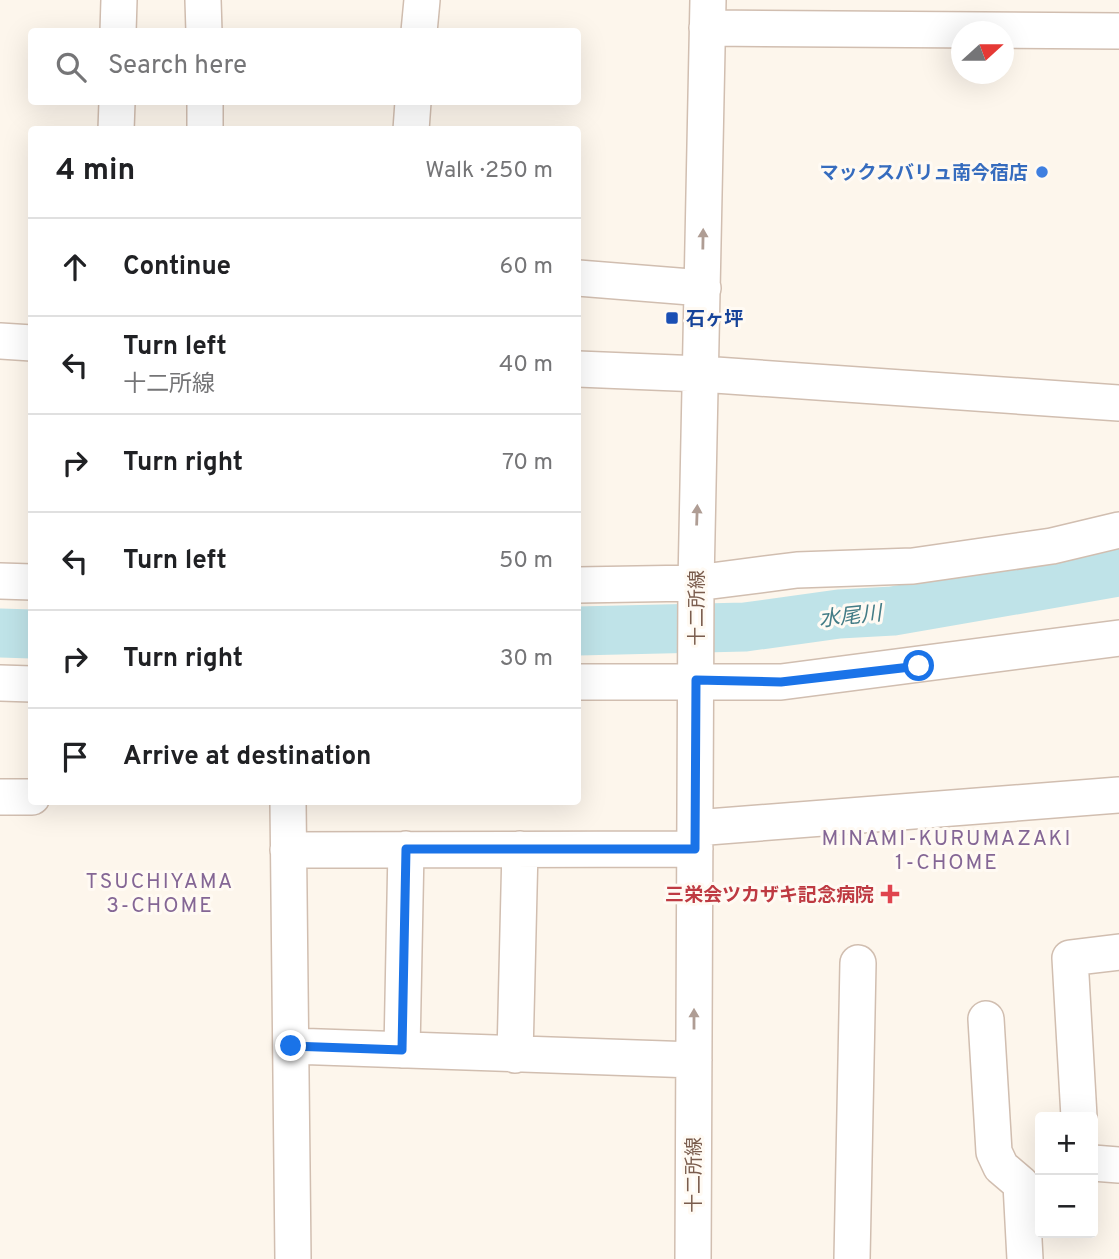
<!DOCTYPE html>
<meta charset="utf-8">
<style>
:root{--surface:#fff;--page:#f6f6f6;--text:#202124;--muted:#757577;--line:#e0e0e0}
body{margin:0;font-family:Overpass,"Noto Sans JP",sans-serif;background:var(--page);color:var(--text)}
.controls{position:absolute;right:21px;bottom:21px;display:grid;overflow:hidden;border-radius:7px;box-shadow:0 7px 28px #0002}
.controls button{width:63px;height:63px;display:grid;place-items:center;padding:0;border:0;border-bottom:2px solid var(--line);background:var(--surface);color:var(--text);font:35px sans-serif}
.compass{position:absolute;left:951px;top:21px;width:63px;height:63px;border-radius:50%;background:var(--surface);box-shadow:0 7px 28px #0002;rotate:69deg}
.stop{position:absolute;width:21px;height:21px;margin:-16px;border:5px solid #1a73e8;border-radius:50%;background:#fff}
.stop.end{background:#1a73e8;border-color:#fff;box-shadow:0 2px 7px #0008}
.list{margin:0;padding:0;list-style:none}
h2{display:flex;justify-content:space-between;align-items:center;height:91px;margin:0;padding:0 28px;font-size:30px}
h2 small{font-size:23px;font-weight:400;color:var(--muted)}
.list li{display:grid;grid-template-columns:46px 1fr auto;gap:21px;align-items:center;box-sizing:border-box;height:98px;padding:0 28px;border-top:2px solid var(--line)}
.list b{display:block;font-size:26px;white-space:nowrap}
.list p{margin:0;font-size:23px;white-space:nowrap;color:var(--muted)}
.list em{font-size:23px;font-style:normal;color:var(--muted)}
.icon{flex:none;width:38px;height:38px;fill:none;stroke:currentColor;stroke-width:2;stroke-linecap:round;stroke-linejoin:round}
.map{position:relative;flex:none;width:1119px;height:1259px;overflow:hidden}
.search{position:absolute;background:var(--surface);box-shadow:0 7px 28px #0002;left:28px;top:28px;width:553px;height:77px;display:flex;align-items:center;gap:18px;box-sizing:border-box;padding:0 24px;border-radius:7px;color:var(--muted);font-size:26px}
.panel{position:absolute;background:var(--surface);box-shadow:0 7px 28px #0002;left:28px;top:126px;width:553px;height:679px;border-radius:7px}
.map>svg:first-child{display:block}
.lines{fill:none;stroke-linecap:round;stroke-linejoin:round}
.river{stroke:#bfe3e8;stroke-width:49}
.minor-casing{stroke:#d1beb0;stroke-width:38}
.minor{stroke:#fff;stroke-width:35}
.oneway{fill:#af9d94}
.route{stroke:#1a73e8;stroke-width:9}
.shop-dot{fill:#3f7fe0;stroke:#fffaf3;stroke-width:2.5}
.transit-dot{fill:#1a4fb4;stroke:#fffaf3;stroke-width:2.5}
.health-dot{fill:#e0444e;stroke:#fffaf3;stroke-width:2.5}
.labels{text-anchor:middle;stroke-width:6;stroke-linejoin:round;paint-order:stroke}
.shop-label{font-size:19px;font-weight:bold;fill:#366cbe;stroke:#fffaf3;text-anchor:end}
.transit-label{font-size:19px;font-weight:bold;fill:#164399;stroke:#fffaf3;text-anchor:start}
.street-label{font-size:19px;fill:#7a5c4d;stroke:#fffaf3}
.health-label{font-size:19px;font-weight:bold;fill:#be3a42;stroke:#fffaf3;text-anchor:end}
.water-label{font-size:21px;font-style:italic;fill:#437c86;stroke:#fffaf3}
.neighbourhood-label{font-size:21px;letter-spacing:2px;fill:#846695;stroke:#fffaf3}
</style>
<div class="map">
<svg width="1119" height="1259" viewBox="0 0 1119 1259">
<rect width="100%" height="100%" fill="#fdf6ec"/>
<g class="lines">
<path class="river" d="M578,631L745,627L839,614L893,611L1119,572
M0,633L32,634"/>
<g class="minor-casing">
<path id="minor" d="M203,0L204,32
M707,28L1119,31
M118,32L119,0
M419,32L422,0
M205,102V130
M116,130L117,102
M411,130L413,102
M578,278L703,288
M0,341L32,343
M578,369L701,374L1119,403
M0,581L32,582
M578,585L696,583L797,570L913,566L1052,546L1119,530
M578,682H781L1119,638
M0,683L32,684
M0,797H32
M288,802L293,1259
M695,828L1119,795
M288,850L695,849
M986,1019L994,1152L1001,1167L1021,1184L1025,1259
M291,1046L694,1060
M402,1050L406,849
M515,1055L520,849
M1079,1117L1070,958L1119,952
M1093,1163L1119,1165
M693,1259L696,583L708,0
M852,1259L858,963"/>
</g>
<use href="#minor" class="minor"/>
</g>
<defs><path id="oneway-solid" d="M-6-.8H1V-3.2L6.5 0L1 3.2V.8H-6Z" transform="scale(1.75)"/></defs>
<g class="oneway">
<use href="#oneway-solid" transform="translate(703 239) rotate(-89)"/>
<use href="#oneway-solid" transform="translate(697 515) rotate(-88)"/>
<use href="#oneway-solid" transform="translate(694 1019) rotate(-90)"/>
</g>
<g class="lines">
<path class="route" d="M291,1046L402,1050L406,849H695L696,680L781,682L919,666"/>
</g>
<circle class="shop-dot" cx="1042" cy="172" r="7"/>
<rect class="transit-dot" x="665" y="311" width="14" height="14" rx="3.5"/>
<path class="health-dot" d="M886.5 883.5h7v7h7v7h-7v7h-7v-7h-7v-7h7z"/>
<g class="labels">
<g class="shop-label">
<text x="1028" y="179">マックスバリュ南今宿店</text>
</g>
<g class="transit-label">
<text x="686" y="325">石ヶ坪</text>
</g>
<g class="street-label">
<text transform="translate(696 608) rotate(-90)" y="7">十二所線</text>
<text transform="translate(693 1175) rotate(-90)" y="7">十二所線</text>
</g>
<g class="health-label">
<text x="874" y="901">三栄会ツカザキ記念病院</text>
</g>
<g class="water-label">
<text transform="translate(850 616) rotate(-6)" y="7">水尾川</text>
</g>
<g class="neighbourhood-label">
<text x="947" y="845">MINAMI-KURUMAZAKI<tspan x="947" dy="24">1-CHOME</tspan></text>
<text x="160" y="888">TSUCHIYAMA<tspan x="160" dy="24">3-CHOME</tspan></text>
</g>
</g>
</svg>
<div class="controls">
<button>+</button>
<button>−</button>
</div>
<svg class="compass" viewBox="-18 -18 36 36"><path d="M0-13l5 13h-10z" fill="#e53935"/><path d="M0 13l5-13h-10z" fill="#757577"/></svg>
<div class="stop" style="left:919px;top:666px"></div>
<div class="stop end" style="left:291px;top:1046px"></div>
<div class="search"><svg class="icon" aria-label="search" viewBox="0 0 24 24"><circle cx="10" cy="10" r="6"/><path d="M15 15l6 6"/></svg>Search here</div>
<section class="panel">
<h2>4 min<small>Walk · 250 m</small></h2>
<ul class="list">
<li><svg class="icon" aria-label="ahead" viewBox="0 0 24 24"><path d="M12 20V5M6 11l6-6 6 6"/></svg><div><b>Continue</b></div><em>60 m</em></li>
<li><svg class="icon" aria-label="left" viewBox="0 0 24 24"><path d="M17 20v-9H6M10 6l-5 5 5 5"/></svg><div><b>Turn left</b><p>十二所線</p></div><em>40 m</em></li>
<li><svg class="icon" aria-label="right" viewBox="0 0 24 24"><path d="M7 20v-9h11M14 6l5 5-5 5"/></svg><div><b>Turn right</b></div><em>70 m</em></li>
<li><svg class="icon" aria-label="left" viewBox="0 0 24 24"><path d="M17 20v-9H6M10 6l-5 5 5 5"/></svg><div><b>Turn left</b></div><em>50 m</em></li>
<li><svg class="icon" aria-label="right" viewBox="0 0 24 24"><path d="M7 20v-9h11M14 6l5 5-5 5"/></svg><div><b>Turn right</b></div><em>30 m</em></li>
<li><svg class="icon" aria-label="arrive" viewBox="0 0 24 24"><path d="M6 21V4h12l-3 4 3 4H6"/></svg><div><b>Arrive at destination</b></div></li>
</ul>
</section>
</div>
